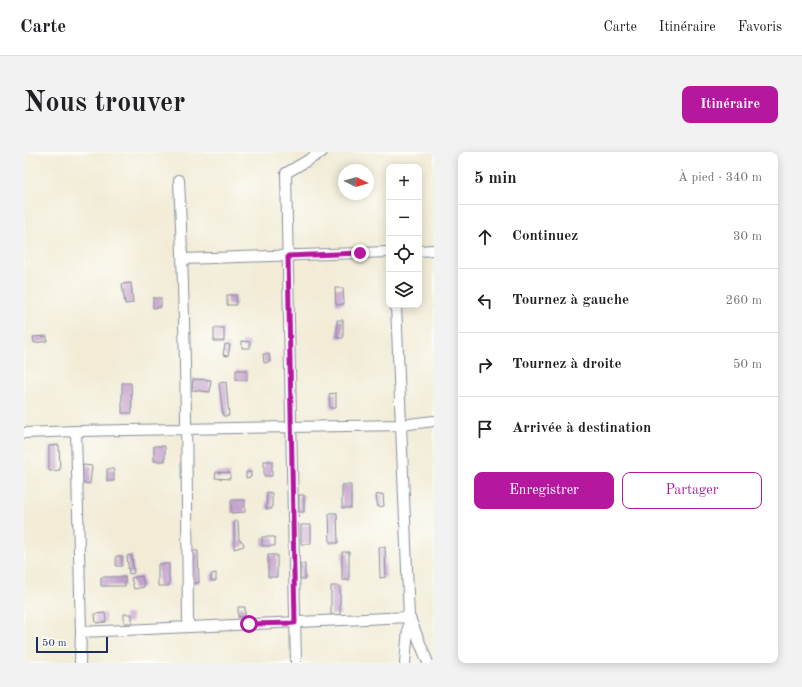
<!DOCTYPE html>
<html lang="fr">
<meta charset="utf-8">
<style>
:root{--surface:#fff;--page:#f2f2f2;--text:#202124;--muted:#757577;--line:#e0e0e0;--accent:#b5179e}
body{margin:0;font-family:"Old Standard TT",serif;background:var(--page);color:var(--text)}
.controls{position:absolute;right:12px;top:12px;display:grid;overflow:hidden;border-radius:8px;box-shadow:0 2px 10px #0003}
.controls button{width:36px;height:36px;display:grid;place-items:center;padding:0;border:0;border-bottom:1px solid var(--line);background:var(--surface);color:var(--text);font:20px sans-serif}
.compass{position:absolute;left:314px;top:12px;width:36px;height:36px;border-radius:50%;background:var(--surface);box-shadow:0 2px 10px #0003;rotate:95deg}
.scale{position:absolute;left:12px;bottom:10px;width:72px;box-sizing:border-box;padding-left:4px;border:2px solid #1b2f5e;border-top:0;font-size:11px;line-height:14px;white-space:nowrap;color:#1b2f5e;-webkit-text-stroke:3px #fdfcf7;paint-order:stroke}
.stop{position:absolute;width:12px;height:12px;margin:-9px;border:3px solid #b5179e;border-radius:50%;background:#fff}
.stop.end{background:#b5179e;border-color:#fff;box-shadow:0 1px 4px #0008}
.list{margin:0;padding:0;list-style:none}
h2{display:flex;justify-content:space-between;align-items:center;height:52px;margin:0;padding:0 16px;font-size:17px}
h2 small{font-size:13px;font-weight:400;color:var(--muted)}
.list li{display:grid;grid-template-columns:26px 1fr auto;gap:12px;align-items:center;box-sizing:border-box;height:64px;padding:0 16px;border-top:1px solid var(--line)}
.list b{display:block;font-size:15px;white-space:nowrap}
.list em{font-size:13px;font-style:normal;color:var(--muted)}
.actions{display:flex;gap:8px;padding:12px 16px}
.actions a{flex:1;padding:9px 0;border:1px solid var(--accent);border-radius:8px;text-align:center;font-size:14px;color:var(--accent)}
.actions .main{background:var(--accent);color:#fff}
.icon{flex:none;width:22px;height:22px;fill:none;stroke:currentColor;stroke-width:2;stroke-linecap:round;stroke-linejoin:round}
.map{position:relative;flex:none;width:410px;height:511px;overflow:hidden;border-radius:8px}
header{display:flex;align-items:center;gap:24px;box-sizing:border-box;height:56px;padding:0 20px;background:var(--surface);border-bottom:1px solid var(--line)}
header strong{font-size:19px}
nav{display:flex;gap:22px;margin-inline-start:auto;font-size:14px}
.intro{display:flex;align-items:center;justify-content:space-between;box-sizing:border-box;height:96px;padding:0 24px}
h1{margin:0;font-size:28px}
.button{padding:10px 18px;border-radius:8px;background:var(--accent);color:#fff;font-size:14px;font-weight:700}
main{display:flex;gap:24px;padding:0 24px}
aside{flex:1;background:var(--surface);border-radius:8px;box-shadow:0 2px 10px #0003}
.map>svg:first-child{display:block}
.building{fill:#c4a0cd}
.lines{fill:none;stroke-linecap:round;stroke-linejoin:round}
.minor-casing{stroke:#868e9a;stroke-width:12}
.minor{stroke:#fff;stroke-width:10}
.route{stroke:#b5179e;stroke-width:5}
</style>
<header>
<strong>Carte</strong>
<nav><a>Carte</a><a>Itinéraire</a><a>Favoris</a></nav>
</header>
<div class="intro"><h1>Nous trouver</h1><a class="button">Itinéraire</a></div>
<main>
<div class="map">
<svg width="410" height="511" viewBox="0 0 410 511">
<rect width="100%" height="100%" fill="#fdfcf7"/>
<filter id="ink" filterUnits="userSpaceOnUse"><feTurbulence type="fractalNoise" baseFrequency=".025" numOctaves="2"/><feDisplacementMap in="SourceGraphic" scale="8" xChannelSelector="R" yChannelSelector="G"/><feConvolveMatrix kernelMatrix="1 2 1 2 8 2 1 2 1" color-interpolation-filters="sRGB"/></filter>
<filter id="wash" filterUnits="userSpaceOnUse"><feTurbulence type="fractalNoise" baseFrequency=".012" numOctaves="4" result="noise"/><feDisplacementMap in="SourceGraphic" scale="16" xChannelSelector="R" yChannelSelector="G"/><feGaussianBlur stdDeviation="0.9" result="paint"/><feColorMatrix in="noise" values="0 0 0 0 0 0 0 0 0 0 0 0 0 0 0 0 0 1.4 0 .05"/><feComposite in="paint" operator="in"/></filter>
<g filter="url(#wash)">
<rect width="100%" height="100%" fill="#f2ecd7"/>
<g id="blocks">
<path class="building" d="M107,131L109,151L101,152L98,132Z
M311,136H319L320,152L312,153Z
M203,143H212V153H203Z
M129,146H137V155L129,156Z
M313,168H319V186H313Z
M190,176H200V189H190Z
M23,184V189L10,191L9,185Z
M218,189L226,190V196H218Z
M201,192L206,193L204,204L199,203Z
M239,202H245L246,210L240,211Z
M212,218H223V228H212Z
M169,227L187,228L186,240L168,238Z
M202,230L205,264H199L195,231Z
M98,231H107L108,261H98Z
M312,241V256H306L305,242Z
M35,293L36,318L25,319V294Z
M130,294H141V309H130Z
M240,309H248V324H240Z
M59,313L68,314L66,332L57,331Z
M83,317H90V329H83Z
M192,320L206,321V327L191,326Z
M222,320H227V325L222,326Z
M318,333H327V356H318Z
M243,340L248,341V357H242Z
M359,342L360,354L354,355L352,343Z
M275,343H280V360H275Z
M207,348H221V360L207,361Z
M305,361H313L314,391H306Z
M210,369H214L215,388L219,390L220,394L210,397Z
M277,373H287V392H277Z
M238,385H251V394H238Z
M355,395H361L362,425L356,426Z
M168,399H174L175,431H168Z
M318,400H325V428H318Z
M108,403L110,421L105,422L103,404Z
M244,403H253V425H244Z
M92,404H98V414H92Z
M134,412H145V434H134Z
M276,412H281V427H276Z
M192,421V429H187V422Z
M118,424L120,435L110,437L107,426Z
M77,425H101V434H77Z
M307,434H316V463H307Z
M214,455H221V464L214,465Z
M81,461L82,470L72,471L71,462Z
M100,462H108V471H100Z"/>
</g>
</g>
<g filter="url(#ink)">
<use href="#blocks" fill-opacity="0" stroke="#868e9a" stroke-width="1"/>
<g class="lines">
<g class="minor-casing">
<path id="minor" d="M155,28C162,177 163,326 164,475
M395,99L410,98
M159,107L365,100
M372,153L385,465L381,511
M52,279L57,480L56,511
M0,281L52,279L377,273L410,269
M386,466L404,511
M57,480L385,465
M272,511L262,21L298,0"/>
</g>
<use href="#minor" class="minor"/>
</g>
</g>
<g class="lines" filter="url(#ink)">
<path class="route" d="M225,472L271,471L264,104L336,101"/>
</g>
</svg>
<div class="controls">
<button>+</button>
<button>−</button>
<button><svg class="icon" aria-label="locate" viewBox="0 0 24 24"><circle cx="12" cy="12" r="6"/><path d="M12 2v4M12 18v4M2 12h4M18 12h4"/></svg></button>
<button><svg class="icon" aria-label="layers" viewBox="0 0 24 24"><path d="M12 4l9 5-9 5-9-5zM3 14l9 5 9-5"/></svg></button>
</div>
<svg class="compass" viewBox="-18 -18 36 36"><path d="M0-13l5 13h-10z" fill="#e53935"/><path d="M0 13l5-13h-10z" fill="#757577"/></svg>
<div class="scale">50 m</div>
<div class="stop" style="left:225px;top:472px"></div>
<div class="stop end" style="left:336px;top:101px"></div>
</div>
<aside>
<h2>5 min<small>À pied · 340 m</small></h2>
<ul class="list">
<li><svg class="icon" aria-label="ahead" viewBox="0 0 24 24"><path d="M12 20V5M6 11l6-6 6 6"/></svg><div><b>Continuez</b></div><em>30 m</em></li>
<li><svg class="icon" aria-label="left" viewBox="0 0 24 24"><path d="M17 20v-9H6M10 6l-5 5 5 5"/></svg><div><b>Tournez à gauche</b></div><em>260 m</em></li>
<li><svg class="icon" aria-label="right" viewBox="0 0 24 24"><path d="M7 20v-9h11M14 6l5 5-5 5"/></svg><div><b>Tournez à droite</b></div><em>50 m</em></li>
<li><svg class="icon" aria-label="arrive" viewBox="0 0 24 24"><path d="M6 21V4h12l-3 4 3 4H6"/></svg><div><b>Arrivée à destination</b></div></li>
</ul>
<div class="actions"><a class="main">Enregistrer</a><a>Partager</a></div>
</aside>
</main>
